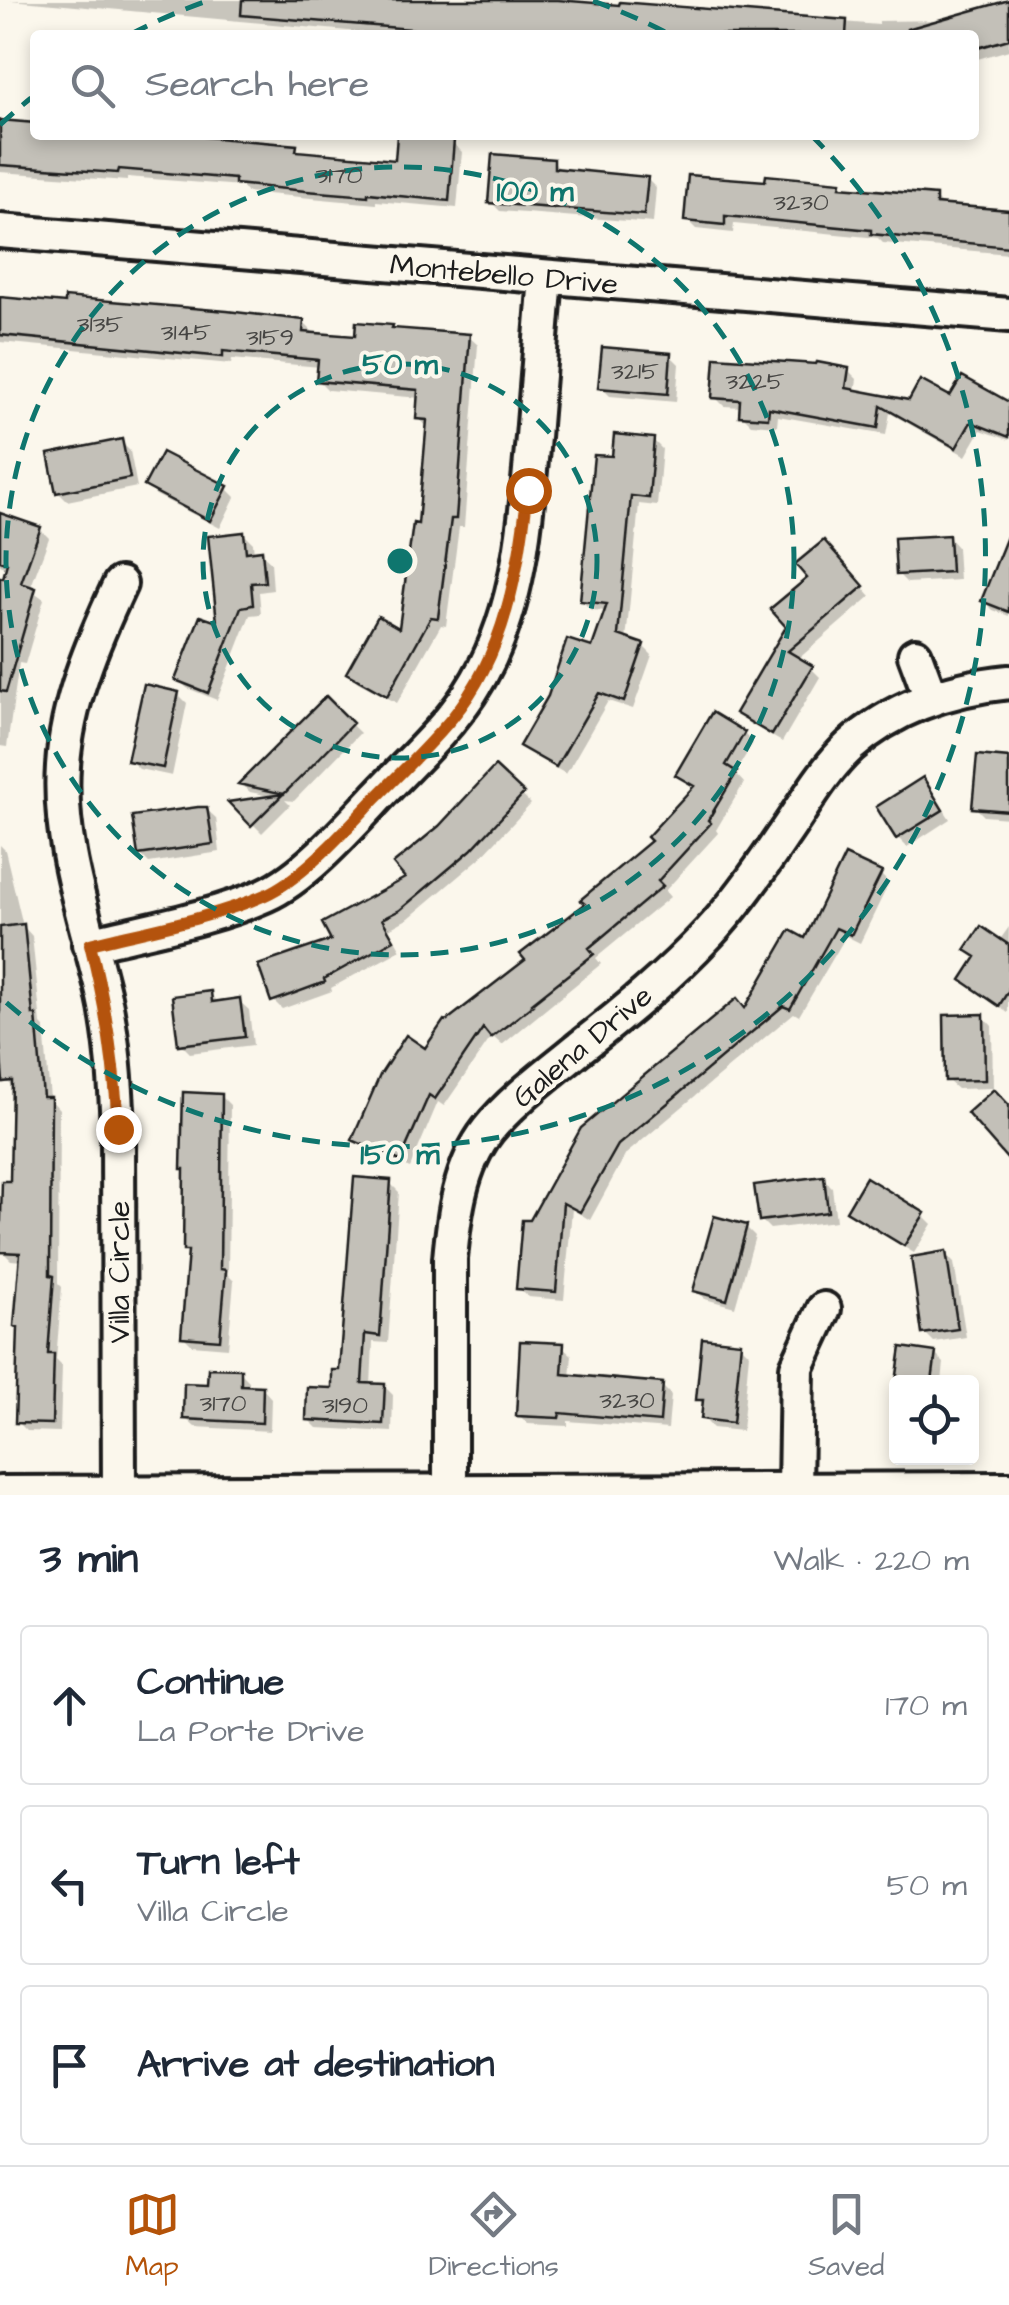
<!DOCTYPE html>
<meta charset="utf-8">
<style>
:root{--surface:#fff;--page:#f6f6f7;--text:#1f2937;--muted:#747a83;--line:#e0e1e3;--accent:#b45309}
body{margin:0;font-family:"Architects Daughter",sans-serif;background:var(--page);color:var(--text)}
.controls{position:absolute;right:30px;bottom:30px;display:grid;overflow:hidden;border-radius:10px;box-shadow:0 5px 15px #0003}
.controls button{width:90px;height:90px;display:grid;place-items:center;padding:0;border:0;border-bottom:2px solid var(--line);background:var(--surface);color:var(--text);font:50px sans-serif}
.stop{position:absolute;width:30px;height:30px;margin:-22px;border:8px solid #b45309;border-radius:50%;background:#fff}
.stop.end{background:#b45309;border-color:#fff;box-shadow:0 2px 10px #0008}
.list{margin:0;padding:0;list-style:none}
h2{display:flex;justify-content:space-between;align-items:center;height:130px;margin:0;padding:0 40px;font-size:42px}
h2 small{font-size:32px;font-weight:400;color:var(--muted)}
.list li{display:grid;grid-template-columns:65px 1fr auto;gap:30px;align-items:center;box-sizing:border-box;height:160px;margin:0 20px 20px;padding:0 20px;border:2px solid var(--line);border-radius:10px}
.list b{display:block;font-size:38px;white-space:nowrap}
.list p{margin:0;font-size:32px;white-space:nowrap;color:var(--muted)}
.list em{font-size:32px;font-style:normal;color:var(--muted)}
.icon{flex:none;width:55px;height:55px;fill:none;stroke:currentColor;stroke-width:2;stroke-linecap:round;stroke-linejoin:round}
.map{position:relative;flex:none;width:1009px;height:1495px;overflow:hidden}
.search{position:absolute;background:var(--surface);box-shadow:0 5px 15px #0003;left:30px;right:30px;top:30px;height:110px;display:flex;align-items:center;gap:25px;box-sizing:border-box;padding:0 35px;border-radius:10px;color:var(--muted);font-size:38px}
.sheet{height:670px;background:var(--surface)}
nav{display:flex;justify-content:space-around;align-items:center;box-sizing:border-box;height:140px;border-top:2px solid var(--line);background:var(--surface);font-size:28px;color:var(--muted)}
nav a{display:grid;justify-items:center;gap:5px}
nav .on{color:var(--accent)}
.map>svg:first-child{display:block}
.shadow{fill:#0003}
.building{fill:#c3c0b8;stroke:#1c1c1c;stroke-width:2.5}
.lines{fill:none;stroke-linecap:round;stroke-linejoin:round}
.minor-casing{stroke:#1c1c1c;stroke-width:40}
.minor{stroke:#fbf7ec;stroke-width:32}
.route{stroke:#b45309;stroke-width:12}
.ring{fill:none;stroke:#0f766e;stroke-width:5;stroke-dasharray:18 12}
.labels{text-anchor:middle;stroke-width:8;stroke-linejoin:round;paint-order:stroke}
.number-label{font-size:25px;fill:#464543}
.street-label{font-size:30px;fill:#1c1c1c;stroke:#fbf7ec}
.centre{fill:#0f766e;stroke:#fbf7ec;stroke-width:5}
.ring-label{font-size:30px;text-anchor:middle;font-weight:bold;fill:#0f766e;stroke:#fbf7ec;stroke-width:8;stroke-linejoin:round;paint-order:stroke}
</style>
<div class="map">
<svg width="1009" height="1495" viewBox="0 0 1009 1495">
<rect width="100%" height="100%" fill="#fbf7ec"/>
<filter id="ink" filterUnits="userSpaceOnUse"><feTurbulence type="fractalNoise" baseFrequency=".01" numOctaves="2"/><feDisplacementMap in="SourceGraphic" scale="20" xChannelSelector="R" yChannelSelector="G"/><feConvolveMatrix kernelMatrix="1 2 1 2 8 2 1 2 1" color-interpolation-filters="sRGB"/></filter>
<g filter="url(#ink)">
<path class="shadow" d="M10,0H537L622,8V4L879,25V21L947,20L1009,3V50L974,60V35H392Z
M0,123L35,126V135H215L214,140L296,147L302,154L397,162L453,143L462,152L457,208L376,201V204L246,192L241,186L127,177V181L0,172Z
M553,162L563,172L647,179L656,188L653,223L500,211L491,202Z
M768,184L839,185L845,190L935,198L944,207L1009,213V254L883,243L878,238L734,224L733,233L696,229L687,220Z
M0,299L303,322L312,331V335L357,339L392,327L395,331L468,336L478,345L464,527H459L446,626L441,625L397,703L358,682L349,673L401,632L420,526L428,428L419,418L420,398L328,390L319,381L320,367L232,359L231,364L0,342Z
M670,355L679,364L676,402L610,396L601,387Z
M848,370L857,379L855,392L910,402L951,400L1009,405V440L981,430L966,456L890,413L886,435L778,416L777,426L751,424L742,415V407L724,406L715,397Z
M653,440L662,449L657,506L639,504L626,641L643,646L652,655L633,709L608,701L566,774L531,754L522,745L594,650L607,611L591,610L582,601L615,459Z
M121,442L130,451L137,487L67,501L58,492Z
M147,486L226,488L235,497L220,528L156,495Z
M0,515L40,529L49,538L30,589L44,599L25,664L19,663L7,747L0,746V596L8,568L0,565Z
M244,534L253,543L254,554L261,553L271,562L273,590L259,592L261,614L250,615L217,700L187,688L178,679L220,626Z
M948,537L957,547L959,580L907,583L898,574Z
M832,552L871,596L797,660L811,668L820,677L782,742L747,722L738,713L789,626L810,578Z
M1009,555V616L993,610L984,601Z
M178,694L187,703L172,776L139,769L130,760Z
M326,700L360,733L294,801L285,800L290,805L262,833L233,804L275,797L250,792L241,784Z
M713,716L744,734L753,743L735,773L744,783L716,830L718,833L665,891L670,897L596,958L601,964L502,1045L492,1036L444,1106L438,1102L410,1168L364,1148L355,1139L426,1052L528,961L655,841L696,788L678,774Z
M1009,760V818L984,816L975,807Z
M495,770L531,804L480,858L409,918L389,929L401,950L331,988L332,991L282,1009L273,1000L335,941L409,879L441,828Z
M922,781L931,790L950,819L907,847L898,838L879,808Z
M206,809L216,818L220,852L149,863L140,854Z
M0,845L5,850L23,926L32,936L41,1024L44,1027L50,1099L59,1109L58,1283L62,1287L56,1360L62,1366L60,1432L27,1431L18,1422L22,1261L11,1260L2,1251L13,1184L15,1089L6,1080L0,1026Z
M880,874L889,883L860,943L846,936L799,1016L794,1013L626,1154L590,1220L572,1209L564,1300L528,1297L519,1288L531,1223L746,1011L806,942Z
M1009,927L1008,1013L973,989L964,980L978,959L968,950L999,941Z
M210,994L219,1003L239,1001L249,1010L253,1045L190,1053L181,1044Z
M983,1016L992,1026L993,1088L957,1089L947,1080Z
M221,1096L230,1105L228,1275L234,1281L228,1348L192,1345L183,1336L190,1255L185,1250Z
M823,1178L832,1187L836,1221L770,1229L761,1220Z
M390,1183L399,1192L388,1343L373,1342L371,1386H384L393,1395L392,1432L317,1428L308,1419L334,1391L341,1373Z
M849,1210L923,1215L932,1224L914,1253L858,1219Z
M746,1227L755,1236L735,1307L705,1299L696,1290Z
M945,1254L954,1263L966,1337L934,1342L925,1333Z
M740,1344L749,1353L742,1431L713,1428L704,1419L705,1406L698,1399Z
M562,1346L572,1355L570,1378L662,1386L671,1395L668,1429L568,1421V1426L528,1424L519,1415Z
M903,1350L935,1354L944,1363L942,1382H898Z
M240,1372L249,1381V1388H262L271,1398L270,1431L195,1427L185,1418L210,1386Z
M896,1396V1431L892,1427Z"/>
<path class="building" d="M242,0H558L619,5L620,2L847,20L846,35H485L241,15Z
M1009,0V39L974,49V35H908L907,29Z
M0,120L35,123V135H206L205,137L297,145L296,151L395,160L397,135L454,140L449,201L368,193V196L306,191L235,184V179L119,169L118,173L0,165Z
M492,154L554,159V168L648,177L644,215L488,203Z
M688,175L765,181L766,175L841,182L840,187L936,195V204L1009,210V247L871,234V230L725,216V225L684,221Z
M0,297L65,303V297L227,311L304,320L303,332L355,336L356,322L393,325L392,328L470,334L456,519H451L438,618L431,617L387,696L346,673L378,616L399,628L413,523L418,524L427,420L416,419L418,390L316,381L318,360L223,351V357L0,335Z
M602,347L671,353L668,394L598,388Z
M715,357L816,364L817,362L849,368L846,388L909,400L920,380L950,396L962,376L1009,402V437L971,422L956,448L881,406L878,428L769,408L768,418L739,416L740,400L712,398Z
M614,434L654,438L649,498L631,496L618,635L644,644L624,702L599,693L556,767L519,746L548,696L567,639L592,647L607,604L580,601L594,455L612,456Z
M122,439L130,478L56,493L48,454Z
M162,452L228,486L210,521L144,486Z
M0,513L41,527L21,583L36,588L6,692L0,691V577L3,578L7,563L0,561Z
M244,532L246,552L262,550L265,582L251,583L253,605L241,607L208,693L175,680L200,616L217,622L208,536Z
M1008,534H1009V612L981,601Z
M949,535L951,572L896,575L894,538Z
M824,540L864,586L788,651L813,666L772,735L735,713L786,627L770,609L807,578L795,564Z
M144,684L179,692L163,768L127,761Z
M326,696L353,723L304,774L284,794L238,784Z
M712,712L745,732L726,765L737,772L708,820L711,823L658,881L663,886L589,948L594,954L532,1003L533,1005L491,1038L483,1028L435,1099L429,1095L400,1161L352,1140L380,1075L406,1035L425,1048L444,1020L446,1021L525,960L520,954L585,904L580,900L651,841L647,837L694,786L675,775Z
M977,755L1009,758V811L972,808Z
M495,766L524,793L471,850L400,910L382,919L394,940L324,979L325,982L271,1002L258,965L331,940L322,923L405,878L393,864L439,826Z
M923,777L943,810L896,839L876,807Z
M283,794L251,826L228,802Z
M198,807H207L213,844L138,855L132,816Z
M845,855L882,872L851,935L836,928L790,1009L783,1006L618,1145L580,1212L563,1203L556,1292L516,1289L522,1220H530L581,1128L737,998L745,1008L790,930L805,938Z
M24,924L33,1015H36L43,1097H51L50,1275L54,1276L48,1354H54L52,1424L15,1423L18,1327L14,1326L20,1253L0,1252L2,1181H10L12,1081L3,1082L0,1043V927Z
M981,926L1009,945V990L999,1006L961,980L976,957L965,950Z
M211,991L212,1002L240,998L245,1037L178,1045L172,996Z
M984,1014L985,1080L945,1081L944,1015Z
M994,1089L1009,1105V1161L967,1113Z
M183,1092L222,1094L220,1269L226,1270L220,1340L181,1337L188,1251H183L184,1169H181Z
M824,1176L828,1212L759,1221L754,1185Z
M354,1177L391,1180L380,1336L365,1334L362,1383L385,1384L383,1424L306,1420L307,1387L332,1388V1370H339Z
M866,1177L925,1213L904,1246L846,1211Z
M714,1216L747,1225L727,1300L693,1291Z
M946,1251L958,1329L922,1334L911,1257Z
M702,1338L741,1342L733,1423L701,1419L703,1400H696Z
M520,1341L564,1343L562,1374L663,1383L660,1422L560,1413L559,1418L516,1416Z
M901,1347L936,1352L932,1382H896Z
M208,1368L241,1369V1385L263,1386L262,1423L183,1419L184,1383L207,1384Z"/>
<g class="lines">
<g class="minor-casing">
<path id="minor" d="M0,231L1009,315
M915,655L931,698
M89,944C145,930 214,918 265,895C304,878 350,826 379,795C410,762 445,731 470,693C520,617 525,524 533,437C537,383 542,330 546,277
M795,1489L797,1367L824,1309
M0,1493L1009,1489
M119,1495L118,1129C116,1083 113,1037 103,992C85,917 58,844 63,766C67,702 93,642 120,584
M450,1495V1259C454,1214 460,1166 488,1130C513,1099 548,1074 578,1049C624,1013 669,976 709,933C736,904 760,870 782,837C804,806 822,772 850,746C895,706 950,688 1009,682"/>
</g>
<use href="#minor" class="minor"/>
</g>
</g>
<g class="lines" filter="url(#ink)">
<path class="route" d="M118,1129C115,1066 106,1006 90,944C146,930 213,918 265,895C300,880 342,834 368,806C396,777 426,749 452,718C506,653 518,571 528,490"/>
</g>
<g class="ring">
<circle cx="400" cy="561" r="197"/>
<circle cx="400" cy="561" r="394"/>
<path d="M0 125A592 592 0 0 1 31 98M131 34A592 592 0 0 1 207 1M593 1A592 592 0 0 1 669 34M811 135A592 592 0 0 1 0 997"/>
</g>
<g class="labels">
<g class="number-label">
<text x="339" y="183">3170</text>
<text x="801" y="210">3230</text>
<text x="100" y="332">3135</text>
<text x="186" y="340">3145</text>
<text x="270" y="345">3159</text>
<text x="635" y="379">3215</text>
<text x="755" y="389">3225</text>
<text x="627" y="1408">3230</text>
<text x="223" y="1411">3170</text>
<text x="345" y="1413">3190</text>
</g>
<g class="street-label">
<text transform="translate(504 274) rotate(5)" y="10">Montebello Drive</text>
<text transform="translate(582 1046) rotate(-40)" y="10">Galena Drive</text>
<text transform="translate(119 1272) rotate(-90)" y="10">Villa Circle</text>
</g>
</g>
<circle cx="400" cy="561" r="15" class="centre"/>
<g class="ring-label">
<text x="535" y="201">100 m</text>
<text x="400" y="374">50 m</text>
<text x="400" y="1164">150 m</text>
</g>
</svg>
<div class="controls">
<button><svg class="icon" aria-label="locate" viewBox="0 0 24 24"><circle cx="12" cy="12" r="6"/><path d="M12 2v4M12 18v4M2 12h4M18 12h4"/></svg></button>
</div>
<div class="stop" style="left:528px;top:490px"></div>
<div class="stop end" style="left:118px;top:1129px"></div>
<div class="search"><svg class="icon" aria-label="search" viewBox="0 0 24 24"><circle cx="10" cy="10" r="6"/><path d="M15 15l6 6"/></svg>Search here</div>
</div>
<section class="sheet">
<h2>3 min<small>Walk · 220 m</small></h2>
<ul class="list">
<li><svg class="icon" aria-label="ahead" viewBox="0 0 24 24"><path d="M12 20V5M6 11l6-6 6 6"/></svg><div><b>Continue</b><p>La Porte Drive</p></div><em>170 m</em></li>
<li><svg class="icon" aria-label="left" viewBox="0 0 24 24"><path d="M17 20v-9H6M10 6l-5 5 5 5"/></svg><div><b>Turn left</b><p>Villa Circle</p></div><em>50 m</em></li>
<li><svg class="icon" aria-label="arrive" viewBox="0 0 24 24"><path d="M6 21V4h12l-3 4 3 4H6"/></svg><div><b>Arrive at destination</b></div></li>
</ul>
</section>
<nav>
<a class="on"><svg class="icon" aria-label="map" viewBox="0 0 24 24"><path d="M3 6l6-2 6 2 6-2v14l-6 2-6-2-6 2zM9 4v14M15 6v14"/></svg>Map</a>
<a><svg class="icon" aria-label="directions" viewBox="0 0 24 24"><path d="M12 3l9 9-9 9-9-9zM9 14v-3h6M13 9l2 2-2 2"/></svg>Directions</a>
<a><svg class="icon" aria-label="saved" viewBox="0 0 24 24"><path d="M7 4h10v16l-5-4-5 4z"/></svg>Saved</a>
</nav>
